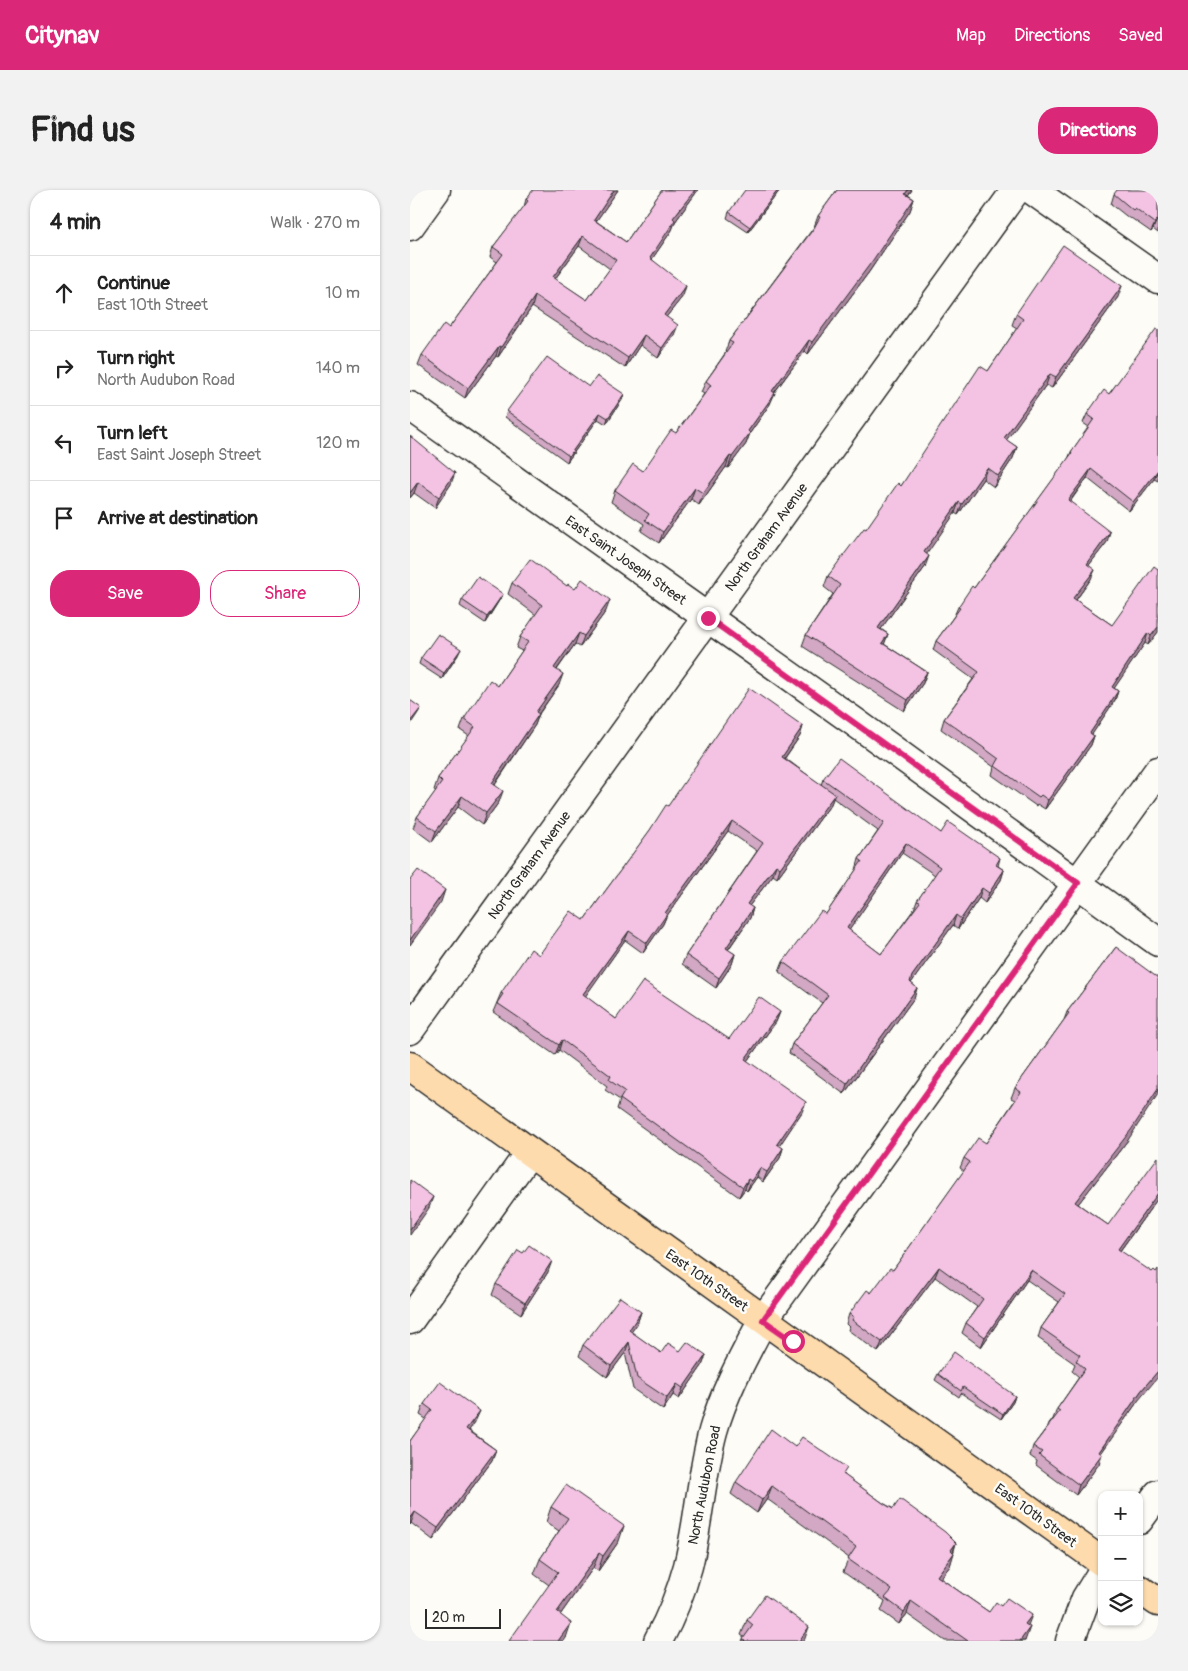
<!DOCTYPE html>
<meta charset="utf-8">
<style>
:root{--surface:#fff;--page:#f2f2f2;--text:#222;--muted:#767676;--line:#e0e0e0;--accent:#db2777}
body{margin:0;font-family:Pangolin,sans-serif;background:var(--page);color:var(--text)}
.controls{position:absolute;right:15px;bottom:15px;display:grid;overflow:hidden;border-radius:10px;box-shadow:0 1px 4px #0004}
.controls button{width:45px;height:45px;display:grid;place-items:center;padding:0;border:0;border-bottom:1px solid var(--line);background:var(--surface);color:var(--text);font:25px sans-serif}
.scale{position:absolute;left:15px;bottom:12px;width:76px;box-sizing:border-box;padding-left:5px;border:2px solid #2b2b2b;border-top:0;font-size:14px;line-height:18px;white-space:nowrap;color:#2b2b2b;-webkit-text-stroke:4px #fdfcf7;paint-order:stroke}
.stop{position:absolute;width:15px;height:15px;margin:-11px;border:4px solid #db2777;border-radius:50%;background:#fff}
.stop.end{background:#db2777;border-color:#fff;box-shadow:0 1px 5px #0008}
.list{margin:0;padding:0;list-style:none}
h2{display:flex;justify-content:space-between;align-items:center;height:65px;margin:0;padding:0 20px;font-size:21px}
h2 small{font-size:16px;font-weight:400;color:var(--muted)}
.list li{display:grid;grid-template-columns:32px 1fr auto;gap:15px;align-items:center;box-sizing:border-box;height:75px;padding:0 20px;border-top:1px solid var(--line)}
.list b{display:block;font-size:19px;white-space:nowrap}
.list p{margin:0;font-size:16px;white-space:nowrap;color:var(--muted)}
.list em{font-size:16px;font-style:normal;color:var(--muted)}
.actions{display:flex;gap:10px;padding:15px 20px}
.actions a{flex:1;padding:11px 0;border:1px solid var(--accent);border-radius:20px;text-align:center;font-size:18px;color:var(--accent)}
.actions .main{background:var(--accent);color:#fff}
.icon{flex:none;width:28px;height:28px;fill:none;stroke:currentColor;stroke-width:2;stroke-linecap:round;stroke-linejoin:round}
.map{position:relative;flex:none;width:748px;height:1451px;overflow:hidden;border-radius:20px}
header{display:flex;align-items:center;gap:30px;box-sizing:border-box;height:70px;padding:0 25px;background:var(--accent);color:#fff}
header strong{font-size:24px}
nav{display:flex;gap:28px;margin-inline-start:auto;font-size:18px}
.intro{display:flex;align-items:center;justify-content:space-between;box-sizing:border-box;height:120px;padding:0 30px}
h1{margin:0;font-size:35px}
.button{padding:12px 22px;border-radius:20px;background:var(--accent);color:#fff;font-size:18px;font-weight:700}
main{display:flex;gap:30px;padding:0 30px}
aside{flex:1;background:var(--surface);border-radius:20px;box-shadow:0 1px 4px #0004}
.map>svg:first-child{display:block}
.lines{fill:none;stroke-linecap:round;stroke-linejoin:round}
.minor-casing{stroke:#2b2b2b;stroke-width:31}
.major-casing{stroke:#2b2b2b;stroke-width:31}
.minor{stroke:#fdfcf7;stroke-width:28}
.major{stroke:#fedbac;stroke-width:28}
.wall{fill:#d2a8c4;stroke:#2b2b2b;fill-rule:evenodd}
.shaded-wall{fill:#ab88a0;stroke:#2b2b2b}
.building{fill:#f4c3e4;stroke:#2b2b2b;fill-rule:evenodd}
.route{stroke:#db2777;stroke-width:6}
.labels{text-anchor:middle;stroke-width:5;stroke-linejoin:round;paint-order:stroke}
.street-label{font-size:14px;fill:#2b2b2b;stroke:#fdfcf7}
</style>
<header>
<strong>Citynav</strong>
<nav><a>Map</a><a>Directions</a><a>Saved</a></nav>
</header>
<div class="intro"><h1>Find us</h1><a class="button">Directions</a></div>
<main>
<aside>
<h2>4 min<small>Walk · 270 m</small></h2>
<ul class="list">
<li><svg class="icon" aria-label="ahead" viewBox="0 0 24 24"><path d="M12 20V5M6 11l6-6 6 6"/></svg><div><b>Continue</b><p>East 10th Street</p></div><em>10 m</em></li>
<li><svg class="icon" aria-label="right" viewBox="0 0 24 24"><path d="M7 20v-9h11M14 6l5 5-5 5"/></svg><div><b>Turn right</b><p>North Audubon Road</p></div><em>140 m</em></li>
<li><svg class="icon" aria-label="left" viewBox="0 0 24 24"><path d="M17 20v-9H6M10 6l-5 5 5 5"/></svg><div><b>Turn left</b><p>East Saint Joseph Street</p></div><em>120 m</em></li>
<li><svg class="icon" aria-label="arrive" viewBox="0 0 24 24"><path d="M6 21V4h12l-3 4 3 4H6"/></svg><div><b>Arrive at destination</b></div></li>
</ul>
<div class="actions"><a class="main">Save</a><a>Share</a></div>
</aside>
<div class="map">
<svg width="748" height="1451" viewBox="0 0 748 1451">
<rect width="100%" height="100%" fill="#fdfcf7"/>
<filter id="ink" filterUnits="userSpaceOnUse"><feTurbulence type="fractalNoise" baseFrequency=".02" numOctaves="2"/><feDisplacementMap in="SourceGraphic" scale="10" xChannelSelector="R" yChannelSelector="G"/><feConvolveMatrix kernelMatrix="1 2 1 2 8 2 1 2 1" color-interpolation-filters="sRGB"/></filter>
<g filter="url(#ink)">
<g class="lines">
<g class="minor-casing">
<path id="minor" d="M622,0L748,89
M0,36L26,0
M0,216L446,533L748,752
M0,840L606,0
M0,1130L119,963
M729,1330L748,1304
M248,1451C261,1427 271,1402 278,1376C289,1332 291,1285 303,1241C314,1202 334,1166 353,1130L748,581
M660,1451L676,1408L692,1382"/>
</g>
<g class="major-casing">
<path id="major" d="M0,876L692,1372
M729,1399L748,1412"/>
</g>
<use href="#minor" class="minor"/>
<use href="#major" class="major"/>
</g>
<path class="wall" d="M208,0L186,31L216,52L252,0H288L265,32L262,40L242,69L273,106L256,127L264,145L248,168L230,155L215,178L122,117L88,167L86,166L55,208L8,175L12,165L39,138L87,72L80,67L83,57L114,17L116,9ZM169,56L200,79L177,110L145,89Z
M370,0L338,42L317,28L319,22Z
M427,0H502L498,5L504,9L500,21L459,82L398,164L395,161L364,203L360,214L340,243L336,254L318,278L316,277L289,315L281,309L249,353L231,341L234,334L201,312L205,300L233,281L266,243L294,204L291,202L296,191L316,162H315L319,151L404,37L408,26Z
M748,0V43L743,39L741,42L721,28L720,29L701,14L704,4Z
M708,107L642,198L636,195L596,250L607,257L603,268L584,297L573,289L548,325L545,323L516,364L515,377L471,439L478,444L474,454L517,482L513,493L494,521L392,456L396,445L423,404L414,397L418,386L491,296L578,181L607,138L602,135L606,124Z
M748,140V291L744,289L719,321L677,288L660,312L697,352L679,375L681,389L666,410L702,435L748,442L738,455L735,453L704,498L708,501L705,510L682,544L684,546L681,555L635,619L627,614L626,616L582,585L584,577L531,539L534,529L563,489L523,460L526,451L544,426L548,417L564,398L658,269L661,262L679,237L673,233L677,224L699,204Z
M179,197L214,204L212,210L196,234L188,229L157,272L95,227L97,221Z
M0,246L41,294L25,318L4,303L0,308Z
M102,393L157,396L196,421L170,457L165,454L147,480L149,495L129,524L125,535L85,595L89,612L72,635L48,617L22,652L3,638L7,627L26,601L24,600L28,588L59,546L50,540L54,529L88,496L112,461L106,458L110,447L126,425L98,404Z
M90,409L75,433L50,416L52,410Z
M48,465L32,489L9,474L11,468Z
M393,536L390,546L375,568L411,595L413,589L531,643L590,668L588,676L594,680L591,690L575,713L569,708L548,739L543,735L501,793L507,798L504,808L434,904L379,863L382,854L412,813L369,782L373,772L416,724L446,680L449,669L468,641L423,608L421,614L367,688L363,685L339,716L343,718L340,728L318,760L325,764L322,774L306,798L272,774L276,765L347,661L318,641L256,727L253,734L233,763L215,750L175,806L206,829L319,849L370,822L366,832L337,871L392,922L369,956L373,958L370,968L353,992L347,987L337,1001L335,999L329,1007L207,919L210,910L195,900L197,896L149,860L145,865L83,822L91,803L129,765L174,730L258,616ZM492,663L525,685L507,711L504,719L471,764L439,740Z
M706,757L718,950L668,1014L698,1035L748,1008L710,1061L728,1211L691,1263L689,1274L666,1305L626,1275L627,1271L620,1266L623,1256L643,1229L647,1219L669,1187L662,1181L665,1174L628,1148L631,1138L649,1112L617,1090L571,1157L552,1143L556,1133L567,1117L525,1087L468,1162L438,1140L439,1137L436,1134L439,1124L461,1103L483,1080L554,981L550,978L554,968L576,953L605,910L601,908L605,898L654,830L657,822Z
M138,1082L111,1124L82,1105L86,1094Z
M231,1122L227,1134L221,1142L251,1163L270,1161L296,1165L292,1176L269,1209L263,1205L253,1220L223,1199L215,1163L197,1187L169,1166L173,1155Z
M528,1184L605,1206L603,1212L591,1229L551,1203L549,1207L525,1190Z
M14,1214L65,1232L59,1240L86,1260L82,1271L23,1350L1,1333L0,1335V1251L16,1229L10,1225Z
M385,1257L434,1285L473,1313L546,1353L540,1376L530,1388L579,1422L618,1436L615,1451H535L497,1424L489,1434L471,1421L475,1411L433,1382L439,1368L357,1309L347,1323L321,1304L326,1292Z
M141,1317L209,1351L188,1381L183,1378L150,1425L156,1448L139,1395L124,1384L130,1369L149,1341L136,1332Z
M337,1430L394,1451H332L334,1447L331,1445Z"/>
<path class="shaded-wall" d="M204,0H208L180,40L184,30Z
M285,0H288L265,32L262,40L236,78L240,68L263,28Z
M368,0H370L338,42L340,37Z
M498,0H502L491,15L495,4Z
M504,9L500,21L459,82L398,164L402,152Z
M747,30L743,39L741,42L745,33Z
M173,46L169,56L139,97L143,87Z
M276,96L273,106L250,135L254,125Z
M712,96L708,107L642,198L646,187Z
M125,106L122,117L88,167L91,157Z
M268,135L264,145L248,168L252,158Z
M234,145L230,155L215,178L218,168Z
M399,150L395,161L357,212L362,201Z
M89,156L86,166L55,208L58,198Z
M640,184L636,195L590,259L594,248Z
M365,203L360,214L340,243L336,254L318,278L322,267L338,241Z
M214,204L212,210L196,234L198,228Z
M190,223L188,229L157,272L159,266Z
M607,257L603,268L584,297L588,286Z
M320,266L316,277L289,315L293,303Z
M577,278L573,289L548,325L552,314Z
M681,279L677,288L654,319L658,310Z
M748,280L744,289L719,321L723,312Z
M45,283L41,294L25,318L29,307Z
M8,292L4,303L0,308V303Z
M285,298L281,309L249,353L253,342Z
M549,312L545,323L510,374L514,362Z
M700,342L697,352L673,383L677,374Z
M519,366L515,377L464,449L468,438Z
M685,380L681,389L660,418L663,408Z
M93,404L90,409L75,433L77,427Z
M200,410L196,421L170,457L174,446Z
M748,437V442L738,455L741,446Z
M169,443L165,454L140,489L144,478Z
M738,443L735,453L699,506L702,497Z
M478,444L474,455L472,453Z
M51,459L48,465L32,489L34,483Z
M517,482L513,493L494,521L498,510Z
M153,484L149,495L122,533L126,522Z
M708,501L705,510L677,552L680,543Z
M11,518L8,523L0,535V532Z
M129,524L125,535L78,604L82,593Z
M393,536L390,546L369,576L372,567Z
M684,546L681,555L635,619L638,610Z
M93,601L89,612L72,635L76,623Z
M425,604L421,614L367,688L370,678Z
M52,606L48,617L22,652L26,641Z
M322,631L318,641L256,727L253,734L233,763L237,753L255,723Z
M496,653L492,663L434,748L437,738Z
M366,675L363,685L333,724L337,714Z
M594,680L591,690L575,713L579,703Z
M572,698L569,708L548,739L551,729Z
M35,700L31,712L0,755V750Z
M343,718L340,728L312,768L316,758Z
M546,725L543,735L499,796L496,802L502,786Z
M219,741L215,750L170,814L173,804Z
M325,764L322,774L306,798L309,788Z
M507,798L504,808L434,904L437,894Z
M370,822L366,832L331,879L335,869Z
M152,850L149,860L145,865L149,855Z
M748,899V904L718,950L662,1022L665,1012Z
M396,912L392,922L364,964L367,954Z
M373,958L370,968L353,992L357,982Z
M350,978L347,987L337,1001L341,991Z
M338,989L335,999L329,1007L333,997Z
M748,1003V1008L704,1069L708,1059Z
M23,1007L19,1018L0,1045V1039Z
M142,1071L138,1082L111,1124L115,1113Z
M529,1077L525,1087L468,1162L472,1152Z
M621,1080L617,1090L571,1157L575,1147Z
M231,1122L227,1134L215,1151L219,1140Z
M219,1152L215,1163L197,1187L201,1176Z
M296,1165L292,1176L269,1209L273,1198Z
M748,1181V1187L728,1211L685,1272L689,1262L731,1201Z
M267,1194L263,1205L253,1220L257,1208Z
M605,1206L603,1212L591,1229L593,1224Z
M70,1221L65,1232L52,1250L56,1239Z
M86,1260L82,1271L23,1350L28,1338Z
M692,1264L689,1274L666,1305L669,1295Z
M362,1296L357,1309L347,1323L352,1310Z
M5,1322L1,1333L0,1335V1329Z
M214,1336L209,1351L188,1381L193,1366Z
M546,1353L542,1365L541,1360Z
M189,1363L183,1378L141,1438L147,1422Z
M544,1363L540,1376L523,1398L527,1386Z
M501,1411L497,1424L489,1434L494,1422Z
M622,1425L617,1438L615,1434Z
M161,1433L156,1448L154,1451H148Z
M399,1437L394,1451H389Z
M620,1437L615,1451H610Z"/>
<path class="building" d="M123,0H204L184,30L216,52L252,0H285L263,28L265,30L240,68L276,96L254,125L268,135L252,158L234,145L218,168L125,106L91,157L89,156L58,198L12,165L34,134L39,138L93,64L83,57L118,11L116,9ZM173,46L206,70L177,110L143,87Z
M335,0H368L340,37L319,22Z
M427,0H498L495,4L504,9L463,70L402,152L399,150L362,201L365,203L338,241L340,243L322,267L320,266L293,303L285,298L253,342L235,330L239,324L205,300L223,274L233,281L261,240L266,243L301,195L296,191L323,153L319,151L404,38L410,27L408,26Z
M707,0H748V31L747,30L745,33L725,18L723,20L704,4Z
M653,55L712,96L646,187L640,184L594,248L607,257L588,286L577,278L552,314L549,312L514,362L519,366L468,438L478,444L472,453L517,482L498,510L396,445L430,395L418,386L454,338L456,339L488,293L491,296L570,176L578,181L613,129L606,124Z
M746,139L748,140V280L723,312L681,279L658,310L700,342L677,374L685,380L663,408L702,435L744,376L748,379V437L741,446L738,443L702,497L708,501L680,543L684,546L638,610L631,605L629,607L585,576L589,569L534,529L569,482L526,451L550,418L548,417L562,396L564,398L662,263L661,262L684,229L677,224L694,200L699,204Z
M137,167L179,197L187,186L214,204L198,228L190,223L159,266L97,221Z
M0,246L45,283L29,307L8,292L0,303Z
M120,369L157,396L158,394L165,399L172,389L200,410L174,446L169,443L144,478L153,484L126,522L129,524L82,593L93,601L76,623L52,606L26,641L7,627L32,592L28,588L65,537L54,529L80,490L88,496L118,452L110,447L132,415L102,393Z
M68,387L93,404L77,427L52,410Z
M28,444L51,459L34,483L11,468Z
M339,498L393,536L372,567L425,604L370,678L366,675L337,714L343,718L316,758L325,764L309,788L276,765L353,653L322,631L255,723L257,724L237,753L219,741L173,804L206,829L233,791L319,849L349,807L370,822L335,869L396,912L367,954L373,958L357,982L350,978L341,991L338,989L333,997L210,909L215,901L199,890L201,886L152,850L149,855L87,813L93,804L91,803L121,759L129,765L161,721L174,730L240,640L256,615L258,616Z
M0,510L11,518L0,532Z
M429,568L531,643L538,632L590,668L586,675L594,680L579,703L572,698L551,729L546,725L502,786L500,792L507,798L437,894L382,854L418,805L373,772L411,721L416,724L452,671L449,669L474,633L413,589ZM496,653L530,677L507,711L510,712L471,764L437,738Z
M8,680L35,700L0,750V690Z
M706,757L748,788V899L721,940L665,1012L698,1035L748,967V1003L708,1059L742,1082L744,1080L746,1082L748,1079V1181L731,1201L689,1262L692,1264L669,1295L629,1265L632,1262L623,1256L650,1221L647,1219L675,1179L666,1171L670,1165L631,1138L655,1104L621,1080L575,1147L556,1133L573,1109L529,1077L472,1152L442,1130L444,1127L439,1124L457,1100L461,1103L480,1078L483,1080L560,972L554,968L568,948L576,953L611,902L605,898L659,823L657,822Z
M0,990L23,1007L0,1039Z
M119,1055L142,1071L115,1113L86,1094L108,1060L113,1063Z
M210,1107L231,1122L219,1140L251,1163L258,1153L270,1161L277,1152L296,1165L273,1198L267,1194L257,1208L227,1188L219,1152L201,1176L173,1155Z
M544,1162L605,1206L593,1224L553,1197L551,1201L528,1184Z
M30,1192L70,1221L56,1239L86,1260L28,1338L5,1322L0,1329V1251L22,1220L14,1214Z
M361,1239L385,1257L392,1247L437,1278L433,1284L473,1313L483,1319L490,1309L535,1342L546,1353L541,1360L544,1363L527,1386L579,1422L586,1412L591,1416L597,1408L622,1425L615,1434L620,1437L610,1451H558L501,1411L494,1422L475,1408L482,1400L438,1369L446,1357L362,1296L352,1310L326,1292Z
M156,1295L214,1336L193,1366L189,1363L147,1422L161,1433L148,1451H99L148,1382L130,1369L158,1328L141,1317Z
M355,1405L399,1437L389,1451H334L335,1450L333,1449L343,1435L337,1430Z"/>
</g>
<g class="lines" filter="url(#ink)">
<path class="route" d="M298,428L668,693L353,1130L383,1151"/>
</g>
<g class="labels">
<g class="street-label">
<text transform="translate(356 347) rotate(-54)" y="5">North Graham Avenue</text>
<text transform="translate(216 370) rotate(35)" y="5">East Saint Joseph Street</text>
<text transform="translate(119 675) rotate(-54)" y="5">North Graham Avenue</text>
<text transform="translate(297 1090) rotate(35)" y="5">East 10th Street</text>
<text transform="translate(294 1295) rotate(-79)" y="5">North Audubon Road</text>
<text transform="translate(626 1325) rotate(36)" y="5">East 10th Street</text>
</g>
</g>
</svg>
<div class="controls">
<button>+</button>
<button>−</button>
<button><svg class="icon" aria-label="layers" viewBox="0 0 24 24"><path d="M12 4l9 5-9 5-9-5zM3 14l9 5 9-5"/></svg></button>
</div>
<div class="scale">20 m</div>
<div class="stop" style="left:383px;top:1151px"></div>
<div class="stop end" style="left:298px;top:428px"></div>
</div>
</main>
